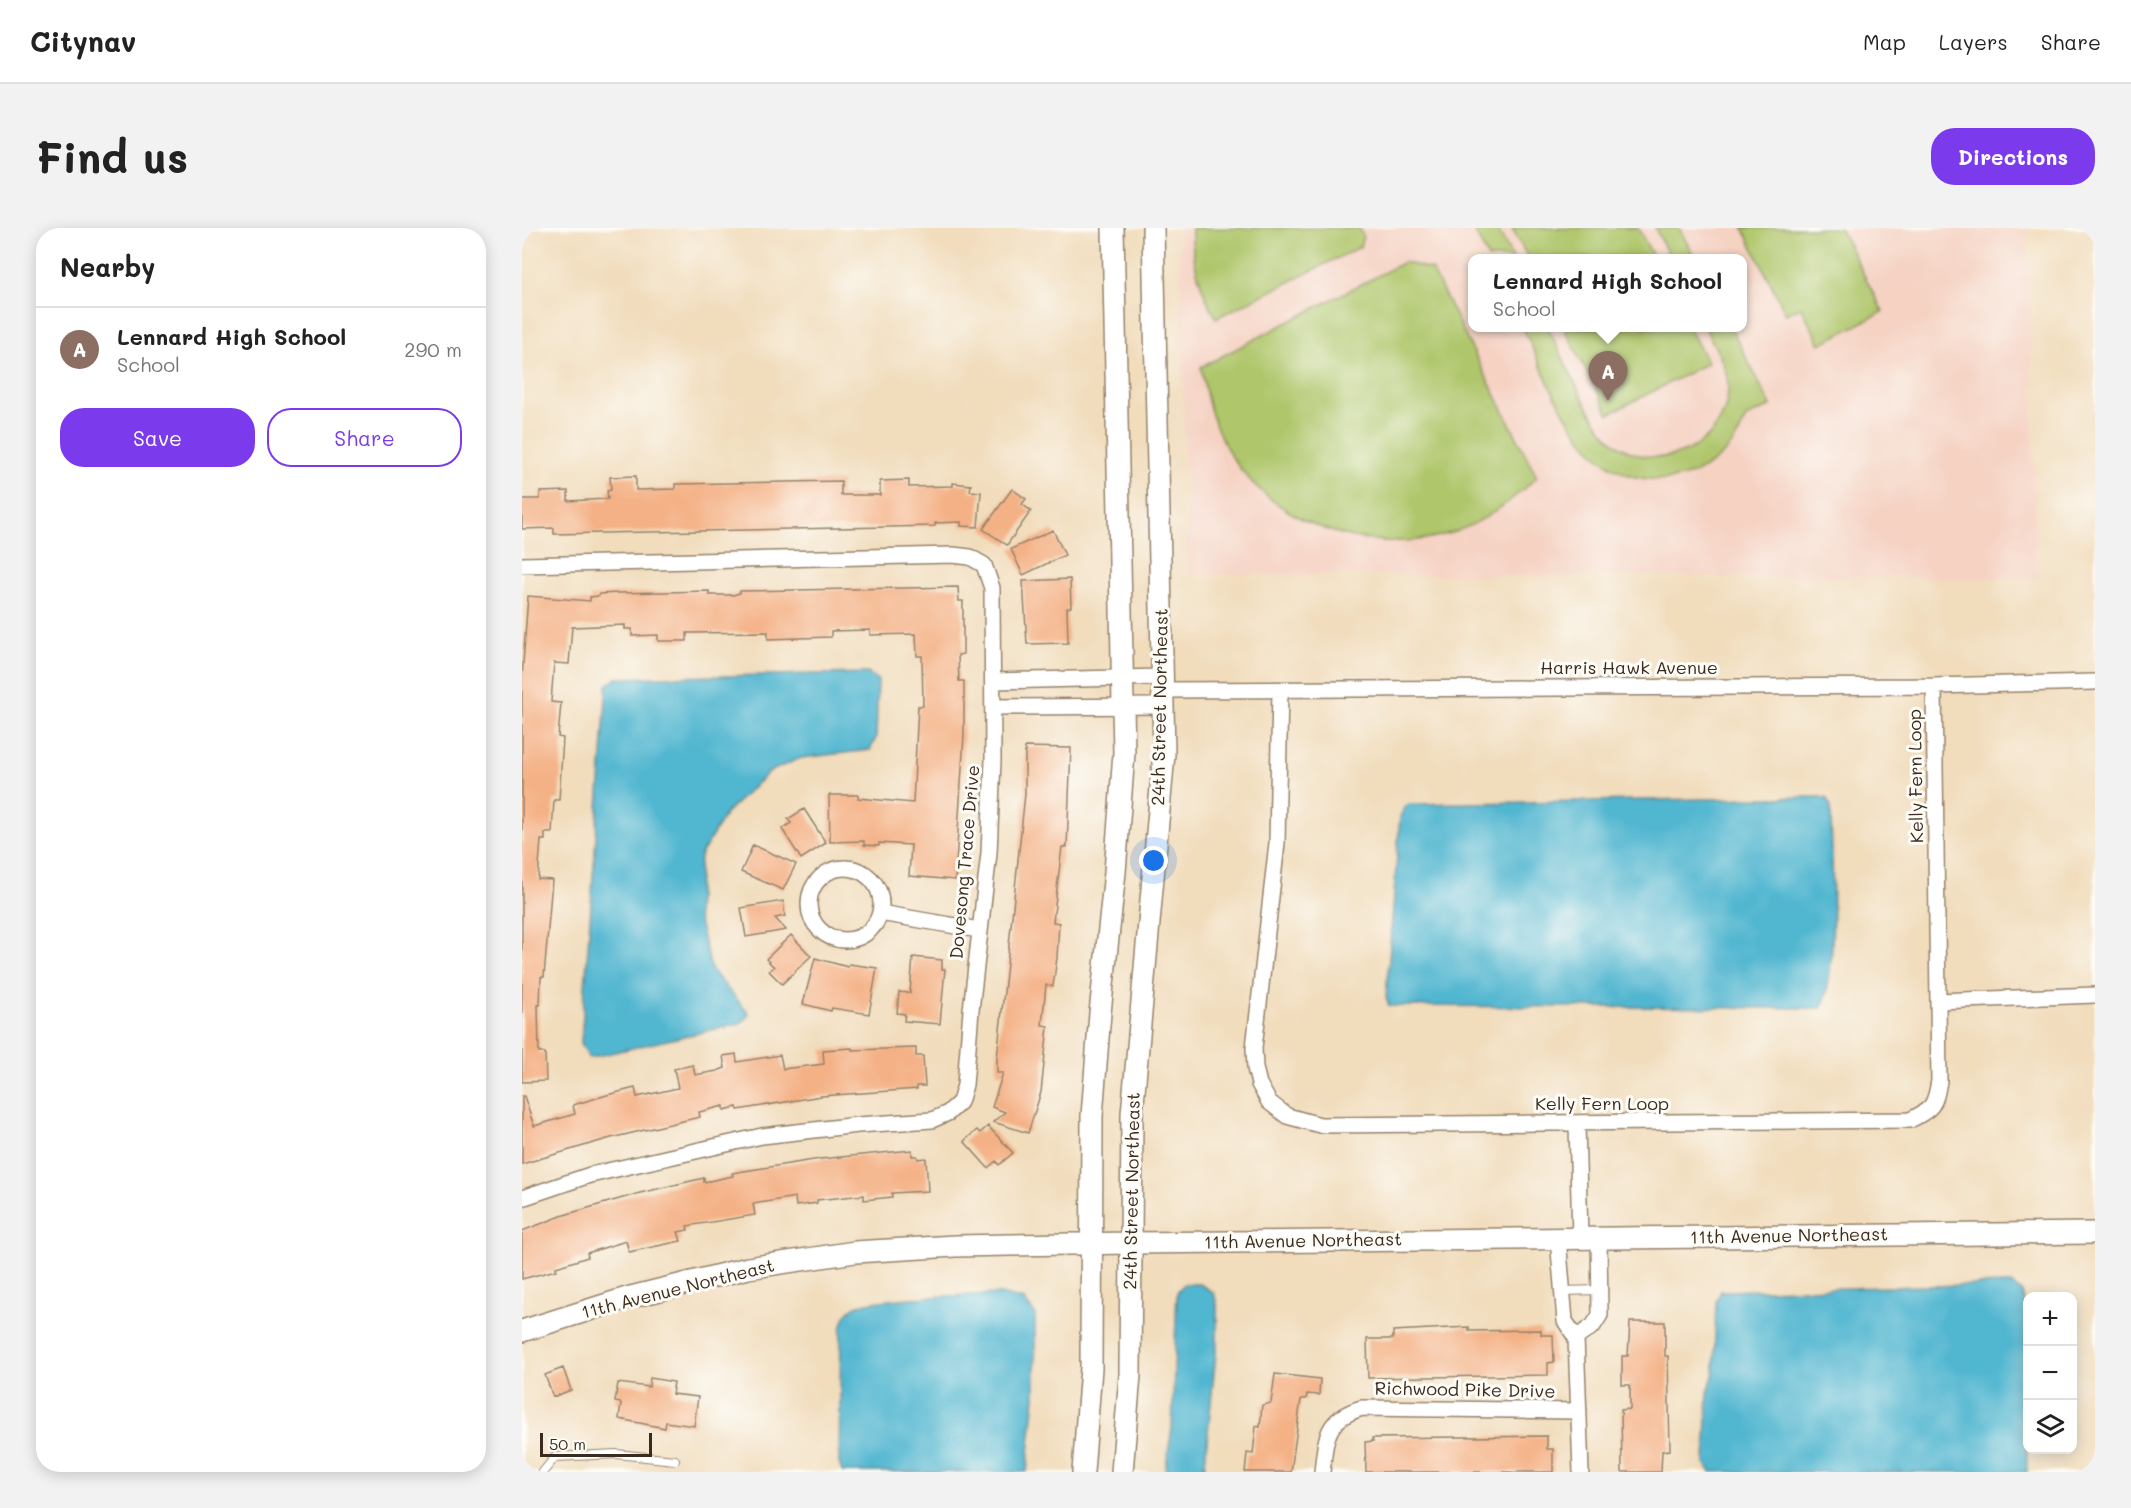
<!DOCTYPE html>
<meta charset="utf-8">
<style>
:root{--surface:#fff;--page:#f2f2f2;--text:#222;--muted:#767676;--line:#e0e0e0;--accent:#7c3aed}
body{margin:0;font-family:Mali,sans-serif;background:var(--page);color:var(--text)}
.controls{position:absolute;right:18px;bottom:18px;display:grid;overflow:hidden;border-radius:12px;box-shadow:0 3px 15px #0003}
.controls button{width:54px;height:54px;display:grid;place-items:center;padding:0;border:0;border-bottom:2px solid var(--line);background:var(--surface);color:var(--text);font:30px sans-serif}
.scale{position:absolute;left:18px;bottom:15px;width:112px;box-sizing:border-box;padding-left:6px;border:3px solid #3b2a1e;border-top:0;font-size:16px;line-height:21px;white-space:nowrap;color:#3b2a1e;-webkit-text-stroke:4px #fdfcf7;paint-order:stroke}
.you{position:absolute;left:632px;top:633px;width:21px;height:21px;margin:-15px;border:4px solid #fff;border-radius:50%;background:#1a73e8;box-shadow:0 0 0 9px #1a73e833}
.badge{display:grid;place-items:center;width:39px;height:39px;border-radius:50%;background:var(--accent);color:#fff;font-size:20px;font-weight:700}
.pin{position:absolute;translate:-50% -50px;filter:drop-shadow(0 2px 3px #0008)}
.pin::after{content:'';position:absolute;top:32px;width:21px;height:18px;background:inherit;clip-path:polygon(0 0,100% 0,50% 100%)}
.popup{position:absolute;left:946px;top:26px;width:279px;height:78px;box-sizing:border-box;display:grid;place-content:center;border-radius:12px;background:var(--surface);filter:drop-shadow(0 2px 4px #0005);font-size:20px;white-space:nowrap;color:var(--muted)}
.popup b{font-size:22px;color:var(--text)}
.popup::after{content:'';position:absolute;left:50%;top:100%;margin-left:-12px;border:12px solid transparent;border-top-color:var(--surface)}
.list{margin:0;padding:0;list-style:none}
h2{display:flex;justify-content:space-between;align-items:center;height:78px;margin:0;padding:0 24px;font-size:26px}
h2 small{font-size:20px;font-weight:400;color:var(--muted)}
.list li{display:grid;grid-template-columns:39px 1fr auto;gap:18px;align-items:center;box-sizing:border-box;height:84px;padding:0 24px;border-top:2px solid var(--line)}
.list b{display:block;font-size:22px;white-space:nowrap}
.list p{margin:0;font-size:20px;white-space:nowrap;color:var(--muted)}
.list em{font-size:20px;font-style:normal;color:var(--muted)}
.actions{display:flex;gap:12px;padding:18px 24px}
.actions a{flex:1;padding:14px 0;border:2px solid var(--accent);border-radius:24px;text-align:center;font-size:21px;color:var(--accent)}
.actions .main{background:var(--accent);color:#fff}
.icon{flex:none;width:33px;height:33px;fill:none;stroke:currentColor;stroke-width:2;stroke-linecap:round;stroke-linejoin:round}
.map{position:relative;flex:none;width:1573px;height:1244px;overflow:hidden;border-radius:24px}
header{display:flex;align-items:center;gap:36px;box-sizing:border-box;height:84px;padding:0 30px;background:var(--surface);border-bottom:2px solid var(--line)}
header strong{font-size:28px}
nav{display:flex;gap:33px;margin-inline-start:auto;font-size:21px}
.intro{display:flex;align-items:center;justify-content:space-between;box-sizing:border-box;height:144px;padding:0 36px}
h1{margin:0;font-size:42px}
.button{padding:15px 27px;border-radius:24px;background:var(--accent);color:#fff;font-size:21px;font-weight:700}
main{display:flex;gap:36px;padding:0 36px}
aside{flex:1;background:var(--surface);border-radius:24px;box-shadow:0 3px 15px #0003}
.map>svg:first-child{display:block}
.built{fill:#f5d2c2;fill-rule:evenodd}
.green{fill:#afc66b;stroke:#757844;stroke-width:1.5}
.water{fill:#51b6d0;stroke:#467077;stroke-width:1.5}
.building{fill:#f4b185}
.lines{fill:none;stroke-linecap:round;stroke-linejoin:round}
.lane-casing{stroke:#96836c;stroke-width:10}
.street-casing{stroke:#96836c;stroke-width:18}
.secondary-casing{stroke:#96836c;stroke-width:24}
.lane{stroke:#fff;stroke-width:8}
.street{stroke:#fff;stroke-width:15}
.secondary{stroke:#fff;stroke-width:21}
.labels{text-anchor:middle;stroke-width:6;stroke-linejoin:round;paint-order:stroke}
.street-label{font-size:18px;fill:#3b2a1e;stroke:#fdfcf7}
</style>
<header>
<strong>Citynav</strong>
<nav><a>Map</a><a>Layers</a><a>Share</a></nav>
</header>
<div class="intro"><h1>Find us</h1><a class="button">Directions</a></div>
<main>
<aside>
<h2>Nearby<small></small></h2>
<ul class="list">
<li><span class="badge" style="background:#8d6e63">A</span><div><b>Lennard High School</b><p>School</p></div><em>290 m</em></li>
</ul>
<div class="actions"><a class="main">Save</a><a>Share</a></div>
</aside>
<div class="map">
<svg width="1573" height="1244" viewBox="0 0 1573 1244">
<rect width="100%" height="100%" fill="#fdfcf7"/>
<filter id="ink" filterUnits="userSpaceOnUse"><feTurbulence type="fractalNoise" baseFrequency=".0167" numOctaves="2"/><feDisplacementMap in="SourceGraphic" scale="12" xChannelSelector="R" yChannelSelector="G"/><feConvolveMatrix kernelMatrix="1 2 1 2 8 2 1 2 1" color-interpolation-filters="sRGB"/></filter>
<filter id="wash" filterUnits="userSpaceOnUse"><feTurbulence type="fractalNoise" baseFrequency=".008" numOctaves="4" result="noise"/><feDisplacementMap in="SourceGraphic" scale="24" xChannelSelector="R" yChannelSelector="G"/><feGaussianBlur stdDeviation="1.35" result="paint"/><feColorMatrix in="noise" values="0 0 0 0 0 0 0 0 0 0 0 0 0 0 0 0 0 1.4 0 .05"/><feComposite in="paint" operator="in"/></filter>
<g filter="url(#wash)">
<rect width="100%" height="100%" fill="#f1dcbb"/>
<path class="built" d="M657,0H1506L1515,350L666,346ZM951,30H1221V100H951Z"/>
<path class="green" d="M670,0H837L841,8L838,19L694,90C678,61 669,33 670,0Z
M951,0H975L991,30H966Z
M990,0H1116L1132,30H1006Z
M1133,0H1157L1173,30H1148Z
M1221,0H1318L1361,84L1298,116L1279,79L1264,86Z
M882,34L910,42L1015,249C990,272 965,293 932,304C843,333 735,292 697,205C687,183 683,162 679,139Z
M1001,100H1026C1042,129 1067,194 1092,214C1136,249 1203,220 1206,163C1207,140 1193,119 1183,100H1209L1249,178C1242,182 1230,185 1224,190C1221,194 1219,202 1216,207C1209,220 1197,231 1184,239C1167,249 1146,253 1126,251C1056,245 1028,154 1001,100Z
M1042,100H1167L1186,135L1087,186Z"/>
<path class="water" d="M346,445L356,452L354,510L348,522L279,530L247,544L204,585L178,628L175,687L189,741L227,786L220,795L67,830L59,815L85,457L95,450Z
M1297,569L1304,570L1309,579C1309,620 1317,751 1299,780L867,778L864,769L878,589L882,580L887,576Z
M662,1056H678L692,1065L695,1077V1115L682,1244H643L650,1200L655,1064Z
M1489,1056L1500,1064L1504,1082L1505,1244H1189L1183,1235L1186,1165L1192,1144L1194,1074L1199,1063Z
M479,1066L502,1072L513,1086V1169L505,1244H320L317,1235L319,1102C321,1092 323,1085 332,1079C347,1069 455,1067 479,1066Z"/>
<g id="blocks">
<path class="building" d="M114,248V262L153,261V256L319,253V267H358V253L387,252V259L431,258V255L449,257L448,263L459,264L456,299L439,298V294L413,295V298L32,306V300L0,301V271H18V264L46,263V273L86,271L85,263L89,262L88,249Z
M490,261L504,271L500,276L509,283L485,317L461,301Z
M531,302L543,327L501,347L489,321Z
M548,351L549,379L545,380L546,415L505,416L501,353Z
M436,359L437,373H441V426L436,427L437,453H442V507L433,652L387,648L389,617L357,615V618L342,617V613L308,614L307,567H336V570L391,575L396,478H401L400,428H395L394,406L348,407V402L309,403V409L246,411V404L165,405V413H136V407L110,408V401H103V397L50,399L47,436L32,435L29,474L39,475L36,509L41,510L37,572H32L30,605H23V612H19L16,651L30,652L22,749H19L18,777H16L17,825H23L24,853L0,854V449L6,368L68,373V369L77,368V366L96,365L187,363V367H211L218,365V363Z
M503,519L549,520L545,619H540L531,694L537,695L535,730L531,758L524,757L520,797L526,798L519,864L506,905L471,894L483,884L470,879L481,845H475V830L503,566Z
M282,581L304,615L279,631L260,601L269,595L266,591Z
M231,617L274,636L261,662L219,644Z
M261,673L263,688L253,690L264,702L224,709L219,680Z
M269,707L289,728L260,756L247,743L252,739L244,731Z
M391,729L420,732V741H423L418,796L382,793L383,786L375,785L377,764L388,765Z
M293,730L326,739L327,736L355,740L347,786L310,780L309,783L281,776Z
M330,820V822L394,820V828H401L403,858H395V861L299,868L216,882L215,879L202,882V878L177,884L178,889L89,910L0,936V868H2L12,898L53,886L51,877L85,867L113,860L115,869L156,860L152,841L171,837L173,847L195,843L203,840L201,828L214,826L215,834L258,827L261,841L302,836L301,822Z
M466,898L491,925L477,937L474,933L466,940L442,913L455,902L458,905Z
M390,922V928H395L396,931L404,930L406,963L370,965V969L342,972V967L295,972V975L274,978L273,969L231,976L233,987L165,998L166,1002L156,1004L159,1013L107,1024L104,1013L65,1025L66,1029L34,1039V1042L0,1051V1003L42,987L118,965L182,950V954L211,948L210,945L222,943L298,931Z
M1108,1094H1143V1128H1146L1148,1222L1140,1223L1139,1244H1100L1099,1182L1108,1181V1157H1100V1128H1106Z
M947,1099V1103L1019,1102V1107H1031L1032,1134L1026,1135V1147L846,1150L845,1111H871V1103Z
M41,1140L49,1162L31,1169L23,1147Z
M753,1146L798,1151L797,1167L785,1166L784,1171H779L769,1244H723L725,1225L731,1226L734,1198L738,1199L740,1177L749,1175Z
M128,1150L152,1154L150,1166L176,1169L172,1198L144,1194L143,1200L97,1191L99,1175L93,1174L96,1155L127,1159Z
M1025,1208V1221H1031V1244H844L843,1214L851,1213L850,1210Z"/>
</g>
</g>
<g filter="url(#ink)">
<use href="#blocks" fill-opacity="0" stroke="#96836c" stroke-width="1.5"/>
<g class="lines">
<g class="lane-casing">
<path id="lane" d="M1040,1063L1078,1062
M21,1244L33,1229L94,1226L153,1232"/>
</g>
<g class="street-casing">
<path id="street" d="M0,337L431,327L448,329L462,337L470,360L471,532L467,625L449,782L443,857L438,874L426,885L410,892L336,897L240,908L68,947L0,970
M471,453L641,449
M641,462L1412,458L1573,454
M758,462L755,615L732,820L733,840L737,856L747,874L765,888L798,897L1388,892C1411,881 1413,877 1417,853L1412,458
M471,479L641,478
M287 676a36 36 0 1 1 72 0a36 36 0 1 1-72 0Z
M358,685L457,702
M1416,773L1573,767
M1055,896L1058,1010
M1036,1010L1043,1093L1054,1110L1059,1244
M1054,1110L1071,1098L1078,1087L1077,1010
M800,1244C804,1210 803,1191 840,1180L1057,1183"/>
</g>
<g class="secondary-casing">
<path id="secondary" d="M0,1103L105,1070L226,1040L333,1024L433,1018L609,1015L1573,1005
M561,1244L569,1140L570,888L578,785L593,644L602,525L591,0
M600,1244L608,1147L610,886L642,526L631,0"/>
</g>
<use href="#lane" class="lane"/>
<use href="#street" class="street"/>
<use href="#secondary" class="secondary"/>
</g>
</g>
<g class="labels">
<g class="street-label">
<text x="1107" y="446">Harris Hawk Avenue</text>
<text transform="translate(638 479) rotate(-89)" y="6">24th Street Northeast</text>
<text transform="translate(1394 548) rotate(-91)" y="6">Kelly Fern Loop</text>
<text transform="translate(443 634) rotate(-85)" y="6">Dovesong Trace Drive</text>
<text x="1080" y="882">Kelly Fern Loop</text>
<text transform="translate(610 963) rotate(-89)" y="6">24th Street Northeast</text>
<text transform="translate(1267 1008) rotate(-1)" y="6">11th Avenue Northeast</text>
<text transform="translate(781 1013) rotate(-1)" y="6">11th Avenue Northeast</text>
<text transform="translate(156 1061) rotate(-14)" y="6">11th Avenue Northeast</text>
<text transform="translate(943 1162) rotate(1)" y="6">Richwood Pike Drive</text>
</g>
</g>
</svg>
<div class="controls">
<button>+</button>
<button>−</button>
<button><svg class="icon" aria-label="layers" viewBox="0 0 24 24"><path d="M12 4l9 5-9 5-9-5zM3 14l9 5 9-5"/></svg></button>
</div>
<div class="scale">50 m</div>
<div class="you"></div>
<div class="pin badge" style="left:1086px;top:173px;background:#8d6e63">A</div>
<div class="popup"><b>Lennard High School</b>School</div>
</div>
</main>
